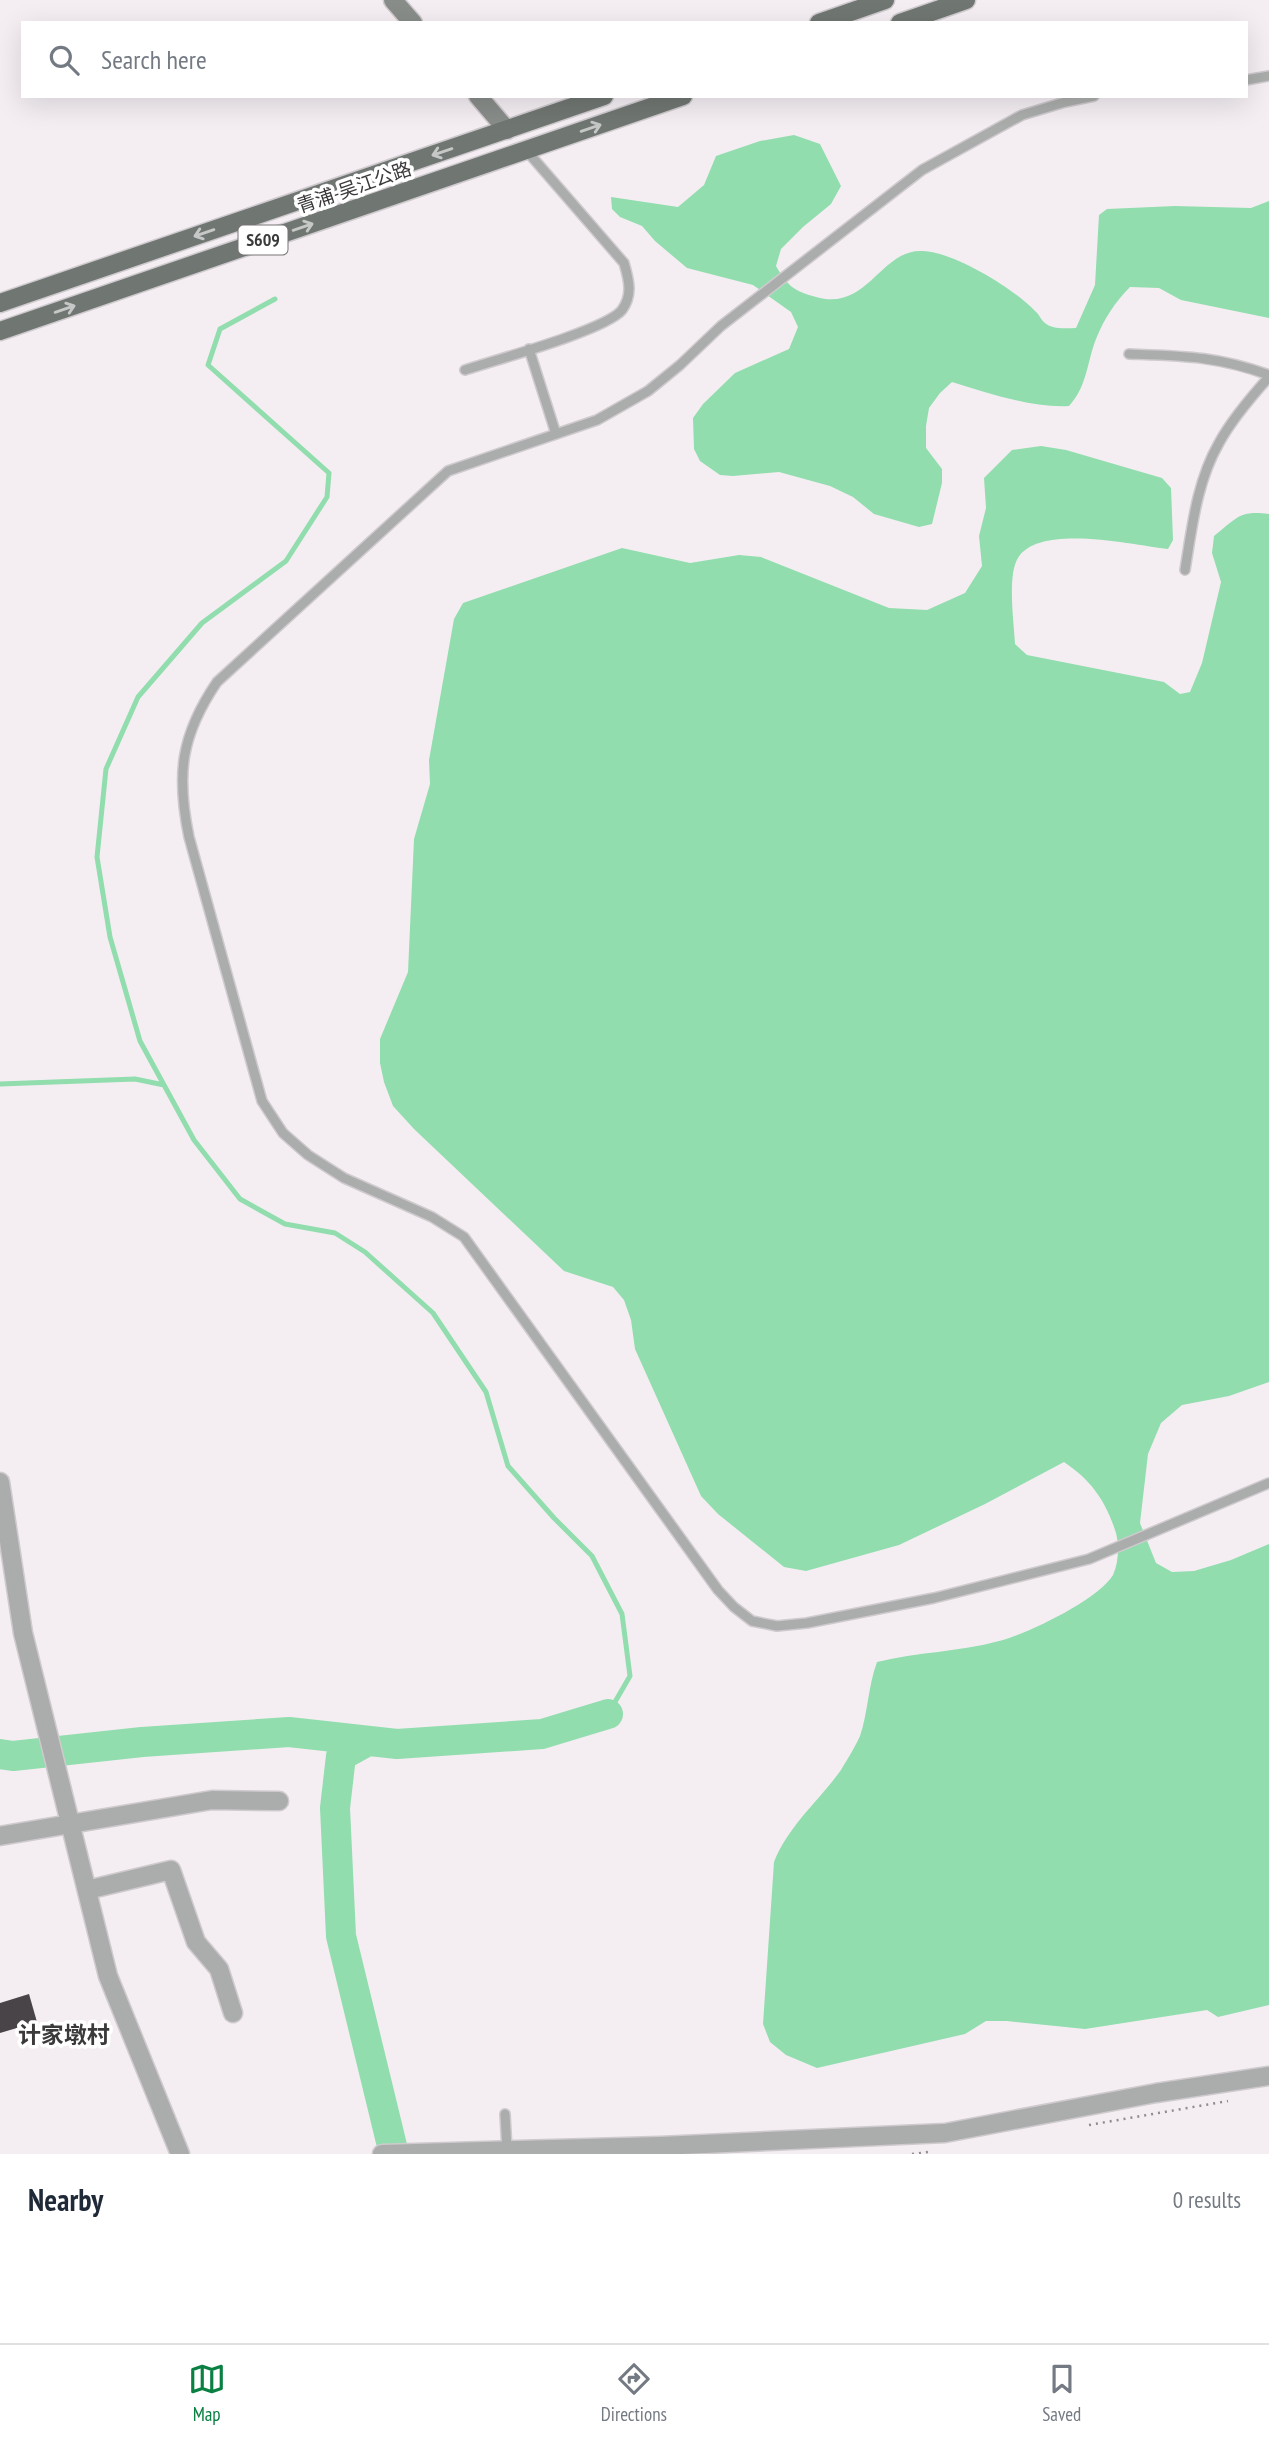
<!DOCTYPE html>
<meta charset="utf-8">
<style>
:root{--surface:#fff;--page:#f6f6f7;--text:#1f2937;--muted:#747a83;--line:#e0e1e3;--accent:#0b8043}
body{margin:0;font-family:"PT Sans Narrow","Noto Sans SC",sans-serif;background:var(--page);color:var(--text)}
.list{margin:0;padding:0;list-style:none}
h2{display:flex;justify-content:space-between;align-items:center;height:91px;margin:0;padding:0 28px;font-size:30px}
h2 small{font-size:23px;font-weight:400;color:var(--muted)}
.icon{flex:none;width:38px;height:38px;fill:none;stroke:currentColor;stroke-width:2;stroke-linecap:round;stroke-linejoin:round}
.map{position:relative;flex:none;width:1269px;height:2154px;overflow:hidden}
.search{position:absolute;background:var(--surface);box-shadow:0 7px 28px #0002;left:21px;right:21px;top:21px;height:77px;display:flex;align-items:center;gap:18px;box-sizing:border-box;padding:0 24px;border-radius:0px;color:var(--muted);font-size:26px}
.sheet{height:189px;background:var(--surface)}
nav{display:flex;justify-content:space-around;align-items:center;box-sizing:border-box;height:98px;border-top:2px solid var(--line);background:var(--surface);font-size:19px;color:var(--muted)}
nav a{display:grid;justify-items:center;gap:4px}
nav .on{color:var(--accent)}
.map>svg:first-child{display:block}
.water{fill:#91ddae}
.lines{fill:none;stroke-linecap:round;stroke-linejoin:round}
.stream{stroke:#91ddae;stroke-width:5}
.river{stroke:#91ddae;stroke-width:30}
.building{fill:#494448}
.service-casing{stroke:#cfcace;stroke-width:12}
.minor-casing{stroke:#cfcace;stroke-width:21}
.secondary-casing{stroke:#cfcace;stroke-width:21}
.primary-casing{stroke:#cfcace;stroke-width:21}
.path{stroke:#8f8b8e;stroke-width:2.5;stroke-dasharray:2 5;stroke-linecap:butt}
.service{stroke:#aaadab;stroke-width:9}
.minor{stroke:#aaadab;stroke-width:18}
.secondary{stroke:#888d8a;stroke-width:18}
.primary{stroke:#707672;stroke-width:18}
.oneway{stroke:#c6c8c7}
.labels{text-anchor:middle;stroke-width:7;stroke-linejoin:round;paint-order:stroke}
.shield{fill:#fff;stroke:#767476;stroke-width:2}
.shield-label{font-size:18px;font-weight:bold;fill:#3b393b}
.street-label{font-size:19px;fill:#3b393b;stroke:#fff}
.quarter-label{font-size:23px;font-weight:bold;fill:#3b393b;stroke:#fff}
</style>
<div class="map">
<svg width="1269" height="2154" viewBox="0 0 1269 2154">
<rect width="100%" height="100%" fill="#f4eef3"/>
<path class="water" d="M794,135L820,144L841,186L831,204L803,227L781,249L776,266C787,285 793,291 816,297C868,312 881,248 923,251C954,252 1013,288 1035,311C1039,314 1041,320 1045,323C1053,330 1066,328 1076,328L1095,285L1099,215L1107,209L1175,206L1251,208L1269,201V318L1181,300L1159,288L1130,287C1115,302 1104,319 1096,339C1087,362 1087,387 1069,406C1030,408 989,393 952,382L940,393L929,408L926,426V448L942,469V483L932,524L919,527L874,514L853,497L830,486L779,472L733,476L720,475L700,461L694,449L693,418L703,404L735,373L789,349L798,327L791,312L753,285L687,268L655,241L642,226L620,217L612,209L611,197L678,207L704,185L716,156L760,141Z
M1041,446L1066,450L1162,478L1171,488L1173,540L1168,549C1133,545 1039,523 1018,558C1007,575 1014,623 1015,644L1027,655L1164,682L1180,694L1190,692L1202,663L1221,582L1212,553L1214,536C1237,518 1239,510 1269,514V1382L1229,1396L1182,1405L1161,1423L1148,1454L1140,1523L1156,1563L1172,1572L1194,1571L1231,1560L1269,1544V2005L1218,2017L1207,2010L1085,2029L1007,2021H986L965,2034L817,2068L786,2055L770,2042L763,2024L774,1862C789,1825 818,1802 841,1770C847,1760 855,1747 860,1736C868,1713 868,1686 877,1662C917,1652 959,1652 999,1641C1027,1634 1098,1600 1113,1575C1119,1562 1119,1545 1116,1533C1106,1501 1091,1480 1064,1462L985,1504L899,1545L806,1571L784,1567L718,1514L701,1496L635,1349L631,1320L624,1300L613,1287L564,1271L414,1129L393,1106L384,1082L380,1063V1039L408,972L414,839L430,784L429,760L454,619L463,603L622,548L690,563L739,555L761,557L889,608L927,610L965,593L982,566L979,536L986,508L984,478L1012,450Z"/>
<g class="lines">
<path class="stream" d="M275,299L220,329L208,365L329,473L327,497L286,561L202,623L138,697L106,769L97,857L110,937L140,1041L194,1140L240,1199L285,1224L335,1233L365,1252L433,1313L486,1392L508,1466L554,1518L592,1556L622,1614L630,1676L608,1714
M0,1084L135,1079L164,1085"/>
<path class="river" d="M368,1741L341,1756L335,1808L341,1936L394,2154
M0,1754L13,1756L142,1742L289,1732L397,1744L542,1734L608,1714"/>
</g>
<path class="building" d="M29,1994L37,2022L0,2033V2003Z"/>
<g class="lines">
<g class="service-casing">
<path id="service" d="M1246,80L1269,76
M1094,96L1065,102L1022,115L922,170L721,326L680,365L648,391L597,420L448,471L217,682C181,735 176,774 189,837L262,1101L283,1133L308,1155L344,1178L432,1217L464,1237L718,1590L734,1607L752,1621L777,1626L807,1623L934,1598L1089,1559L1269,1483
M529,349L556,434
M1129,354C1183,356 1217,356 1269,375
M465,370C495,360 606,330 622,310C633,295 629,280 624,263L526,150
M1185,570C1192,527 1197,481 1219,443C1232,419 1251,397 1269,377
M505,2114L507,2150"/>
</g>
<g class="minor-casing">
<path id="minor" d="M0,1482L23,1633L108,1976L180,2154
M0,1836L212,1800L279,1801
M87,1890L171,1870L196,1942L219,1969L233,2013
M382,2154L660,2146L945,2133L1156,2093L1269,2076"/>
</g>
<g class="secondary-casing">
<path id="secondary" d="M393,0L413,23
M478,96L507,130"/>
</g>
<g class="primary-casing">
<path id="primary" d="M819,23L885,0
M900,23L966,0
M0,303L604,96
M0,331L683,96"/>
</g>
<path class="path" d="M1089,2125L1228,2101
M912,2154L928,2152"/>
<use href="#service" class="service"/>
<use href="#minor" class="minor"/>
<use href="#secondary" class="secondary"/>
<use href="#primary" class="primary"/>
</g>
<defs><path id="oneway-shaft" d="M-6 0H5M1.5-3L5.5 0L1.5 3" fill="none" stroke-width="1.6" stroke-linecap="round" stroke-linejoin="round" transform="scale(1.75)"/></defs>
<g class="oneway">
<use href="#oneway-shaft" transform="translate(591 128) rotate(-19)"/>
<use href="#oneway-shaft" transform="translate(442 152) rotate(161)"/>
<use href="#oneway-shaft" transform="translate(303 227) rotate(-19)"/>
<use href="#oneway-shaft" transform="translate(204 233) rotate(161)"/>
<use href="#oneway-shaft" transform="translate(65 309) rotate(-19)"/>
</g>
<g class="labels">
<rect class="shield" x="238.5" y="225.5" width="49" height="29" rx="5"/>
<g class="shield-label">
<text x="263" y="246">S609</text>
</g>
<g class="street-label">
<text transform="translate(354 187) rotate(-19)" y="7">青浦-吴江公路</text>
</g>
<g class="quarter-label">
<text x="64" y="2043">计家墩村</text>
</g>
</g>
</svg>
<div class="search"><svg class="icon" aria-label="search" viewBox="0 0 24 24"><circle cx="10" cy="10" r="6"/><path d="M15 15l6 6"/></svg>Search here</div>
</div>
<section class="sheet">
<h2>Nearby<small>0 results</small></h2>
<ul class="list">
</ul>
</section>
<nav>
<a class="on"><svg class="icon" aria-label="map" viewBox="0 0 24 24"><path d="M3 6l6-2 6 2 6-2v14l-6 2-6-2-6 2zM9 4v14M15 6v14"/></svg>Map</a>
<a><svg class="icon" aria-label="directions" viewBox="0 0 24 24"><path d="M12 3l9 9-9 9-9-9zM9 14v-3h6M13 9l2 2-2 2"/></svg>Directions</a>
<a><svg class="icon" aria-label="saved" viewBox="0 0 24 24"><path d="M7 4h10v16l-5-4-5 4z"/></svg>Saved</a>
</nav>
